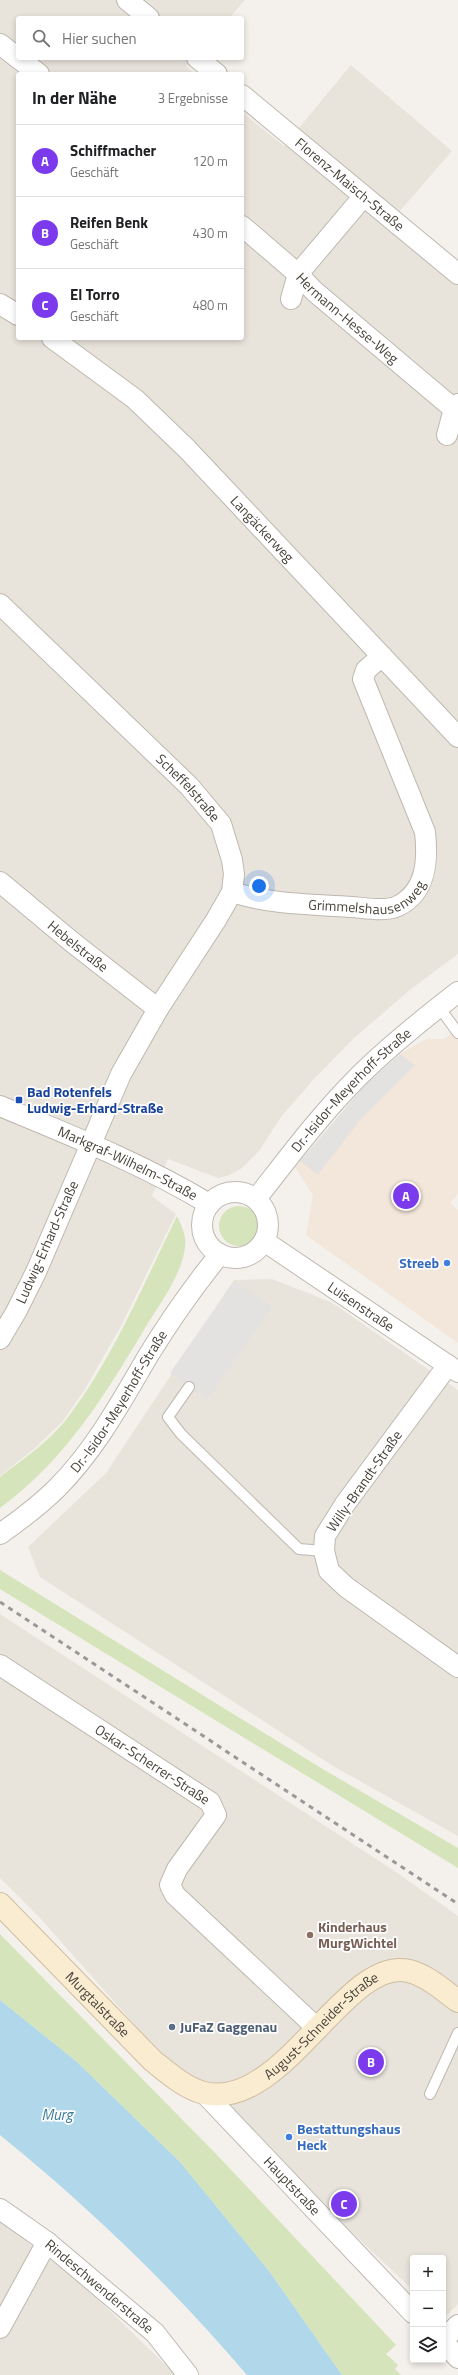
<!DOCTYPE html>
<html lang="de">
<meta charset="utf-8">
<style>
:root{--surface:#fff;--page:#f6f6f6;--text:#202124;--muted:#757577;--line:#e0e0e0;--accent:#7c3aed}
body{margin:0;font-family:"Titillium Web",sans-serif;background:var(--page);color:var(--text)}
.controls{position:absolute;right:12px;bottom:12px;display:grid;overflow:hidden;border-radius:4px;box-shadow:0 2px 6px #0003}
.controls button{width:36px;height:36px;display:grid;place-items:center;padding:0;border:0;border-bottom:1px solid var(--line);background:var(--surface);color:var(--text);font:20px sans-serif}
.you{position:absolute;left:259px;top:886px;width:14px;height:14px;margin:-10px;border:3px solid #fff;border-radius:50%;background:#1a73e8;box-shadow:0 0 0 6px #1a73e833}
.badge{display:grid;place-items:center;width:26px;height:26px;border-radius:50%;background:var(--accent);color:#fff;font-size:13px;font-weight:700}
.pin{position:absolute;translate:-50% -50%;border:2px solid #fff;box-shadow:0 1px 4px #0006}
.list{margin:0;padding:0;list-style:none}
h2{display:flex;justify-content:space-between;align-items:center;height:52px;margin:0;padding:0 16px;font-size:17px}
h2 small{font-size:13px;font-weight:400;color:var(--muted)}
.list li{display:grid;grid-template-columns:26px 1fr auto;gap:12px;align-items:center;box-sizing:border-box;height:72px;padding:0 16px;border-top:1px solid var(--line)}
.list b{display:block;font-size:15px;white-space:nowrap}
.list p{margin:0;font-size:13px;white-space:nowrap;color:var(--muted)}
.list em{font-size:13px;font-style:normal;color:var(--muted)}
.icon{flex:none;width:22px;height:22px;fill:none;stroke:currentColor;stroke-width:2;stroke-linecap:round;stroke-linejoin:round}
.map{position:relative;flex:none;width:458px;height:2375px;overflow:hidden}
.search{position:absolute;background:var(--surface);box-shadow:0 2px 6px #0003;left:16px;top:16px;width:228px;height:44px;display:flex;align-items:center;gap:10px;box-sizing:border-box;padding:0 14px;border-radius:4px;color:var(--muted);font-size:15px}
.panel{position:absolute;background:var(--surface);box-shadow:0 2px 6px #0003;left:16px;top:72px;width:228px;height:268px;border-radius:4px}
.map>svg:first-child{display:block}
.residential{fill:#e8e3db}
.commercial{fill:#f3e6da}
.green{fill:#d5e4ba}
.parking{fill:#e4e2e0}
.water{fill:#b0d8ea}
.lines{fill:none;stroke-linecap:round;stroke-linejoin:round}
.lane-casing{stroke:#bfb8b0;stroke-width:12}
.street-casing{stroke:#bfb8b0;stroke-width:22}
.secondary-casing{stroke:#cfbea1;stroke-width:24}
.lane{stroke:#fff;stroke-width:10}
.street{stroke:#fff;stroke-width:20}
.secondary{stroke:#f9ecd1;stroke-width:22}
.rail{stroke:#999;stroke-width:3;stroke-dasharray:5 5;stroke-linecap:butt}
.transit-dot{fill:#1a4fb4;stroke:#fff;stroke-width:1.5}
.shop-dot{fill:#3f7fe0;stroke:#fff;stroke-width:1.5}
.education-dot{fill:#8d6e63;stroke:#fff;stroke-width:1.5}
.service-dot{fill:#5c6f8a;stroke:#fff;stroke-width:1.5}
.labels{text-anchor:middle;stroke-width:3.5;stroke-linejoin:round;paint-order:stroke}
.street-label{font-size:14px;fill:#48423a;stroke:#fff}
.transit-label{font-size:14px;font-weight:bold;fill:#164399;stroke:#fff;text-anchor:start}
.shop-label{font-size:14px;font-weight:bold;fill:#366cbe;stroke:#fff;text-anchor:end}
.education-label{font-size:14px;font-weight:bold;fill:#785e54;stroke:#fff;text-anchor:start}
.service-label{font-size:14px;font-weight:bold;fill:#4e5e75;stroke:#fff;text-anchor:start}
.water-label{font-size:15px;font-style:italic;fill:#3a7b9b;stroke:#fff}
</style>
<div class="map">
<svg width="458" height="2375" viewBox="0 0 458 2375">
<rect width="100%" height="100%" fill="#f4f1ec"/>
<path class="residential" d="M0,0H245L229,18H18V58H194L186,66L195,74H18V338H242V112L284,146L351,65L452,151L386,227L458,285V954L411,989L354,1038L314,1079L281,1117L259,1151L242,1168L230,1175L218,1178L168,1159L152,1196L176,1214L121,1326L85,1389L63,1421L35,1448L0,1476Z
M272,1279L331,1302L458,1390V1836L333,1766L40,1577L28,1547L106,1473L234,1280Z
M0,1614L396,1872L458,1916V2304L443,2319V2258H413V2290L150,2042L40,1918L0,1878Z
M0,2221L82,2284L176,2375H0Z"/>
<path class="commercial" d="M458,1028V1194L450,1203L458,1210V1343L306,1235L313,1195L295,1167L366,1084L400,1054L426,1039H444Z"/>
<path class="green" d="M219 1226a20 20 0 1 1 40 0a20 20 0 1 1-40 0Z
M177,1216C181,1225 187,1236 185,1247C183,1271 161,1303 148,1323C107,1392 66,1460 0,1508V1477C22,1460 47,1443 65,1421C111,1363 144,1283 177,1216Z
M0,1570L321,1768L458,1848V1868L0,1589Z
M0,1934L218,2156L396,2345L386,2354L398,2365L395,2369L401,2375H342L269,2271L180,2162L77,2062L0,2000Z"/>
<path class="parking" d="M400,1054L415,1065L360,1120L318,1175L300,1161L366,1084Z
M234,1281L272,1306L207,1400L170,1373Z"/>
<path class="water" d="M0,2000L77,2062L180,2162L269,2271L342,2375H247C172,2287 90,2208 0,2135Z"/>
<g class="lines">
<g class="lane-casing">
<path id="lane" d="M439,1007L458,1033
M189,1387L168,1417L181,1434L299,1549L324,1551
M430,2094L458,2033"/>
</g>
<g class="street-casing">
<g id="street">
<path d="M127,0L149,18"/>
<path d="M0,44L18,58"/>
<path d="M18,58L39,74"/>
<path d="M197,58L217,74"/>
<path id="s1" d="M242,95L458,274"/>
<path id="s2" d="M242,226L298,274L314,291L454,409"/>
<path d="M291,299L298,274L363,197"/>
<path d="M0,304L18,315"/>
<path id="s3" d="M52,338L135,399L187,449L458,737"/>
<path d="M447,435L454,409L458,404"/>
<path id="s4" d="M0,604L189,786L221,824L232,860L234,874L232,892L216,920L158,1009L121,1074L36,1272L16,1312L0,1339"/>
<path id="s5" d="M0,882L72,942L158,1009"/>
<path id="s6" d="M232,892C273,905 310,904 352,907C365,908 386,912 398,906C427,892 428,859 425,832L363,679L366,670L382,656"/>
<path id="s7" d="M0,1106C72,1136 143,1164 209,1204"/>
<circle cx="235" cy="1225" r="33"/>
<path id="s8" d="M256,1199C289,1157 320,1115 358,1077C389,1046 423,1019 458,992"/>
<path id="s9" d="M264,1241L458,1372"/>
<path d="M448,1365L345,1504L325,1536L324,1551L329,1571L346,1587L458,1667"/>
<path id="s10" d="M0,1534C20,1520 39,1506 57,1488C95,1450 121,1402 148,1356C170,1320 194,1286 220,1254"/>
<path id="s11" d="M0,1665L210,1802L216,1815L177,1869L170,1885L175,1895L318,2029"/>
<path id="s12" d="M204,2093L413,2313"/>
<path id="s13" d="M0,2209L47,2242L155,2333L188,2375"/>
<path d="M0,2328L47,2242"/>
<path d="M443,2340L458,2325"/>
<path d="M443,2341L458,2358"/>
</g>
</g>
<g class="secondary-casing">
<g id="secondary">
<path id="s14" d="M0,1904L153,2061C168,2073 185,2088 204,2093C283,2112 346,1955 409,1971C428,1976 443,1990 458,2001"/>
</g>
</g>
<use href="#lane" class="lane"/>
<use href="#street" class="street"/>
<use href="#secondary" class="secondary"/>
<path class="rail" d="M0,1602L458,1904"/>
</g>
<rect class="transit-dot" x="15" y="1096" width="8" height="8" rx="2"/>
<g class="shop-dot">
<circle cx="447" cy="1263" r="4"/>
<circle cx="289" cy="2137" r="4"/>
</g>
<circle class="education-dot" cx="310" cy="1935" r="4"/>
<circle class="service-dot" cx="172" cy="2027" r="4"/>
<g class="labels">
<g class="street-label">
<text dy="5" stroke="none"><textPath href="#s1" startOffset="140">Florenz-Maisch-Straße</textPath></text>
<text dy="5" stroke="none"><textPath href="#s2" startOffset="140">Hermann-Hesse-Weg</textPath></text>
<text dy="5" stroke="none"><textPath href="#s3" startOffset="285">Langäckerweg</textPath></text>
<text dy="5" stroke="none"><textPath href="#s4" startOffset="263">Scheffelstraße</textPath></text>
<text dy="5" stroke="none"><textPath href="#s6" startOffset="140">Grimmelshausenweg</textPath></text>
<text dy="5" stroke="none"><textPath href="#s5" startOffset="101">Hebelstraße</textPath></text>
<text dy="5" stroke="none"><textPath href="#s8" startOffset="145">Dr.-Isidor-Meyerhoff-Straße</textPath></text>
<text dy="5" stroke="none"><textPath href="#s7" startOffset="140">Markgraf-Wilhelm-Straße</textPath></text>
<text transform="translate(47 1242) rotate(-66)" y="5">Ludwig-Erhard-Straße</text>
<text dy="5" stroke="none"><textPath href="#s9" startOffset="117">Luisenstraße</textPath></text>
<text dy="5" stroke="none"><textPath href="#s10" startOffset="180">Dr.-Isidor-Meyerhoff-Straße</textPath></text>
<text transform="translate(364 1481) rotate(-55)" y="5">Willy-Brandt-Straße</text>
<text dy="5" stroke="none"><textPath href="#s11" startOffset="182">Oskar-Scherrer-Straße</textPath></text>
<text dy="5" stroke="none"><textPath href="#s14" startOffset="140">Murgtalstraße</textPath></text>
<text dy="5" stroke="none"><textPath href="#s14" startOffset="421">August-Schneider-Straße</textPath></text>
<text dy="5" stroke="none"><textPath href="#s12" startOffset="128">Hauptstraße</textPath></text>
<text dy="5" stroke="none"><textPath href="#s13" startOffset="126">Rindeschwenderstraße</textPath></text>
</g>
<g class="transit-label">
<text x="27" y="1097">Bad Rotenfels<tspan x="27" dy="16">Ludwig-Erhard-Straße</tspan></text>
</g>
<g class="shop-label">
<text x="439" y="1268">Streeb</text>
<text x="297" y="2134" text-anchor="start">Bestattungshaus<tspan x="297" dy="16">Heck</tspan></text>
</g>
<g class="education-label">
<text x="318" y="1932">Kinderhaus<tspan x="318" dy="16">MurgWichtel</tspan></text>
</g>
<g class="service-label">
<text x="180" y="2032">JuFaZ Gaggenau</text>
</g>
<g class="water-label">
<text x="57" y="2120">Murg</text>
</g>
</g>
</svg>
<div class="controls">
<button>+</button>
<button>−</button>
<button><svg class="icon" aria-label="layers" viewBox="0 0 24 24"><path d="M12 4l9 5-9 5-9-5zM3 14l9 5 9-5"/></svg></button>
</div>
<div class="you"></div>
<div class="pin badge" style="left:406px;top:1196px">A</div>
<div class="pin badge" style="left:371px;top:2062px">B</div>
<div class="pin badge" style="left:344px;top:2204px">C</div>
<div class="search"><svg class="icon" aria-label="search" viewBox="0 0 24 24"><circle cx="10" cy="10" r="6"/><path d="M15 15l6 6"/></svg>Hier suchen</div>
<section class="panel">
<h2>In der Nähe<small>3 Ergebnisse</small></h2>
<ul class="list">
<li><span class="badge">A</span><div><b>Schiffmacher</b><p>Geschäft</p></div><em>120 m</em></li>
<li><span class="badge">B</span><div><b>Reifen Benk</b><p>Geschäft</p></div><em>430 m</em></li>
<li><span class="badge">C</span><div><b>El Torro</b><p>Geschäft</p></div><em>480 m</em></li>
</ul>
</section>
</div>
